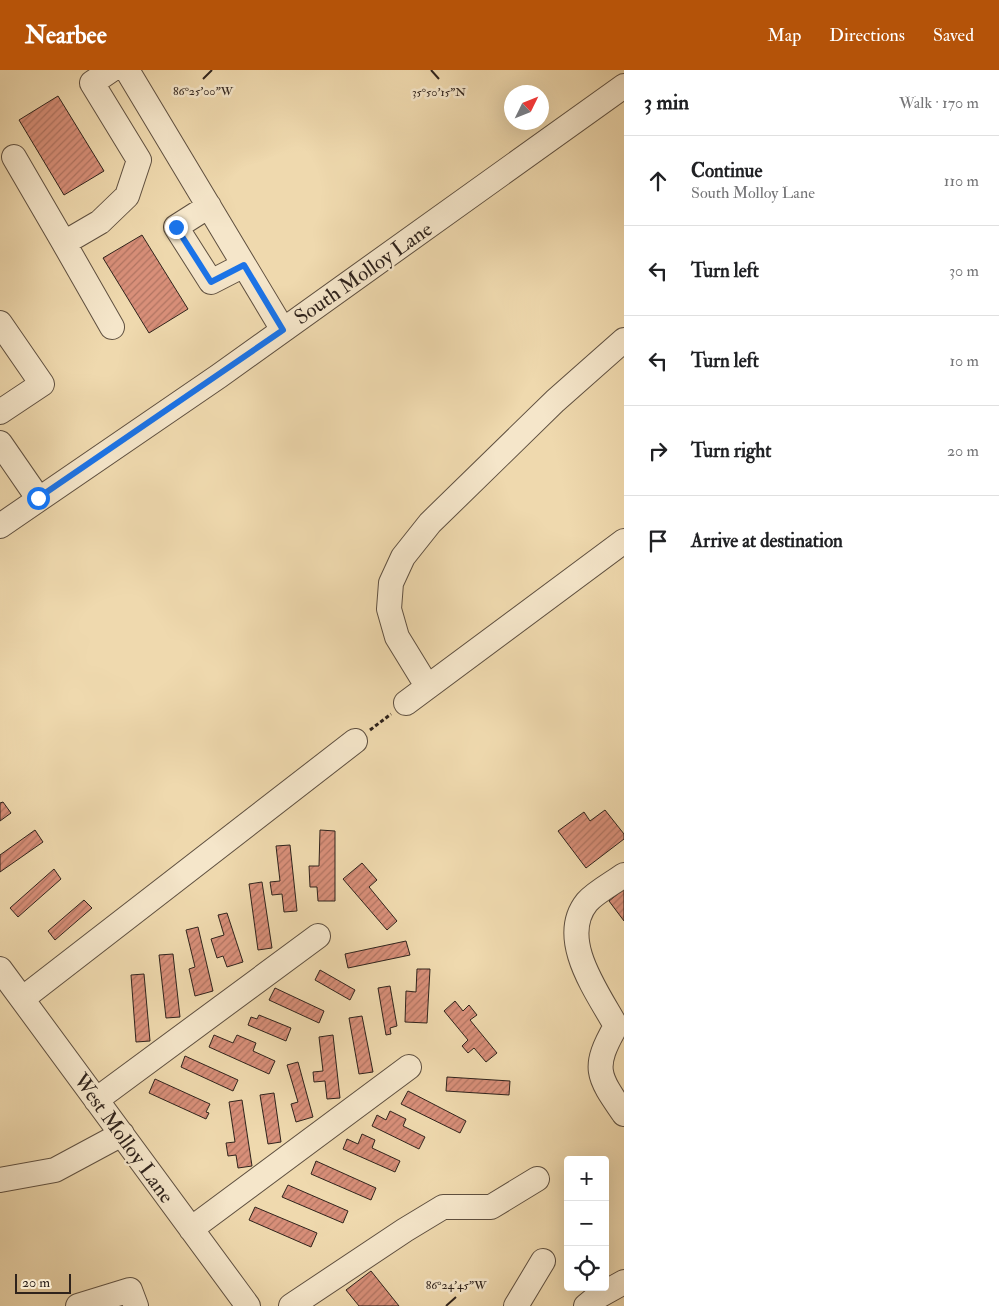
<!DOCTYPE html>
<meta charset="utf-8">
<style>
:root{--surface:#fff;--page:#f2f2f2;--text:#202124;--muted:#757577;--line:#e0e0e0;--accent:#b45309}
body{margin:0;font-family:"IM FELL Double Pica",serif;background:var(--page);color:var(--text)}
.controls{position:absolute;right:15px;bottom:15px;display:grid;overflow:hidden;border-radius:5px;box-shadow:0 5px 20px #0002}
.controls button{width:45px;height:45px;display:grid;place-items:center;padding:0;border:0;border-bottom:1px solid var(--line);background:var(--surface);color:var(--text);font:25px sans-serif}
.compass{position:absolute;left:504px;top:15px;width:45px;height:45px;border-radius:50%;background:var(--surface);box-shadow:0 5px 20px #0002;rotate:47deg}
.scale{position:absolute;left:15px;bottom:12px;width:56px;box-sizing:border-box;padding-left:5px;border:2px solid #2f231c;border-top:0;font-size:14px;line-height:18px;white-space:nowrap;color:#2f231c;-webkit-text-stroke:4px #f5e6ca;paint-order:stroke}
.stop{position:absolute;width:15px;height:15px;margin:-11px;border:4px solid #1a73e8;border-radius:50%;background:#fff}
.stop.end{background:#1a73e8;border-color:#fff;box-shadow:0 1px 5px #0008}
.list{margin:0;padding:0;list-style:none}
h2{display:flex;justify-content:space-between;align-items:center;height:65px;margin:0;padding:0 20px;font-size:21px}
h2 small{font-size:16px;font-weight:400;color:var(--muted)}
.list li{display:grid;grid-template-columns:32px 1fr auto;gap:15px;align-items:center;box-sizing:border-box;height:90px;padding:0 20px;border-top:1px solid var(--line)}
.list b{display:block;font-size:19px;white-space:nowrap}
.list p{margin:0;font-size:16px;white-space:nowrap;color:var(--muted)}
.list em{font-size:16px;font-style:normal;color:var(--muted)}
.icon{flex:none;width:28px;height:28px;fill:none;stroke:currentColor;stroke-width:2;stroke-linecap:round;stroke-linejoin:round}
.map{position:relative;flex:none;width:624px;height:1236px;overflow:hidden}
header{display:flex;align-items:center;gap:30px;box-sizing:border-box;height:70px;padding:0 25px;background:var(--accent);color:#fff}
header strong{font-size:24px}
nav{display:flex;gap:28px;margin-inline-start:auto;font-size:18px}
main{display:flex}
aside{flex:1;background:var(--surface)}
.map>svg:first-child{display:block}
.building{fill:url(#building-hatch);stroke:#2f231c}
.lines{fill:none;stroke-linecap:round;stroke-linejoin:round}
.minor-casing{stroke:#5f5040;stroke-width:26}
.path{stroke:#2f231c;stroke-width:3;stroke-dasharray:4 2.5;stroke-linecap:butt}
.minor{stroke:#f5e6ca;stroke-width:24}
.route{stroke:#1a73e8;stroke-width:6}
.ticks{fill:none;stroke:#2f231c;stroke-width:2}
.labels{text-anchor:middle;stroke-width:5;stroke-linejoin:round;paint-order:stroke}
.street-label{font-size:21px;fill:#2f231c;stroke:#f5e6ca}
.ticks-label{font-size:12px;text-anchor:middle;fill:#2f231c;stroke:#f5e6ca;stroke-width:5;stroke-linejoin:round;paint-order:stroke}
</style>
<header>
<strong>Nearbee</strong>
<nav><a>Map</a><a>Directions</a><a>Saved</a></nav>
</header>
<main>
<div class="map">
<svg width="624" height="1236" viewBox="0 0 624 1236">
<defs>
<pattern id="building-hatch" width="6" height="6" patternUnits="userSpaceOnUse" patternTransform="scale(1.25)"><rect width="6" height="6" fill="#d88f79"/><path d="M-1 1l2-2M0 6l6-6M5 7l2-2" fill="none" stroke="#b07462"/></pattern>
</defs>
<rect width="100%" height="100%" fill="#efd9ae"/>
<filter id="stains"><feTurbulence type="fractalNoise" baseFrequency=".004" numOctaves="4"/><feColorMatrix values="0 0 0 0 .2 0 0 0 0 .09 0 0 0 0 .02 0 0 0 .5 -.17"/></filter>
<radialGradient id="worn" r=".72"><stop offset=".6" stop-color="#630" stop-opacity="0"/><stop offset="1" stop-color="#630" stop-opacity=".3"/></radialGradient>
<path class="building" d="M58,26L104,101L64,125L19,50Z
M142,165L188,239L149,263L103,188Z
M3,732L11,743L0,751V733Z
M605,740L624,764V769L586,798L558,761L584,742L590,751Z
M35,760L43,772L0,802V785Z
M320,760L335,761V831H318L317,817H310L309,796H319Z
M290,775L297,841L284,842L282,824L272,825L270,812L280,811L276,776Z
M362,793L377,810L369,817L397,851L387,860L343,809Z
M54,799L61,809L18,847L10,838Z
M262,812L272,878L258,880L249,814Z
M624,819V851L609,831Z
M84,830L92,838L55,870L48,861Z
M227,843L243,892L227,897L223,886L217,888L211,869L224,865L218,845Z
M198,857L213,921L195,926L189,899L195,897L186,860Z
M406,871L410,885L348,898L345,884Z
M173,884L180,947L166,948L159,885Z
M417,899H430L427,953L405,952L406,921L416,922Z
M320,900L355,920L350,930L315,910Z
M144,904L150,971L136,972L131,905Z
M390,916L397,956L390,958L391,964L386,965L378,918Z
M275,918L324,941L319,953L269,930Z
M455,931L463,941L469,935L477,945L470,950L497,983L486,992L474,978L468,983L462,976L468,970L444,941Z
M259,945L291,958L286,971L248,955L251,947L257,949Z
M362,946L373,1002L359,1004L349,948Z
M214,965L233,973L237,965L256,973L253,981L275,991L269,1004L209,977Z
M333,965L340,1028L327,1029L325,1011L314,1012L313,1002L323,1001L319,967Z
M185,986L238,1010L233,1021L181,997Z
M298,992L313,1047L296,1052L291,1034L298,1032L287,995Z
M447,1007L510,1011L509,1025L446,1021Z
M155,1009L210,1034L206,1042L209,1043L206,1049L149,1023Z
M408,1021L466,1051L460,1063L401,1034Z
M274,1023L281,1072L268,1074L260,1025Z
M242,1030L252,1096L238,1098L236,1085L228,1086L226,1073L235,1072L229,1032Z
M390,1041L406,1049L403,1056L425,1067L419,1079L372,1056L377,1045L386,1050Z
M362,1064L375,1070L372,1078L400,1091L395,1102L343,1079L347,1069L358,1074Z
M316,1091L376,1118L371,1130L311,1104Z
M288,1115L348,1141L343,1153L282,1127Z
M255,1137L317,1163L311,1177L249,1150Z
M371,1201L399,1236H359L346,1220Z"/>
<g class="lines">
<g class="minor-casing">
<path id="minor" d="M127,0L283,260
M14,87L64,173L100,152L127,126L139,90L92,13L111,0
M209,136L176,157L211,212L244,195
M64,173L112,257
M0,253L42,314L0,342
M0,373L38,428
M0,456L219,306L624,16
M427,616L397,567L389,539L391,513L403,487L430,453L555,331L624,270
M406,633L624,471
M624,805C613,813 596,822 587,832C557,869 598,923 616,956C592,998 597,1005 624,1044
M0,899L248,1236
M22,929L355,671
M96,1030L318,866
M0,1110L55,1100L122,1064
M191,1159L409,997
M78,1236L130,1220L136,1236
M291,1236L405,1160L443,1137H491L537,1109
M516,1236L543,1191
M586,1236L597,1227L624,1212"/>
</g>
<path class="path" d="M370,660L391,644"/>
<use href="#minor" class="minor"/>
</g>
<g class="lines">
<path class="route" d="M38,428L283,260L244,195L211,212L176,157"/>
</g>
<path class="ticks" d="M431,0L439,9M203,9L212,0M446,1236L456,1227"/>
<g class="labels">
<g class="street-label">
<text transform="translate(363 203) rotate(-35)" y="7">South Molloy Lane</text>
<text transform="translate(124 1068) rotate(54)" y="7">West Molloy Lane</text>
</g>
</g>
<g class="ticks-label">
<text x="203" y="25">86°25'00"W</text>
<text x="439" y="26">35°50'15"N</text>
<text x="456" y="1219">86°24'45"W</text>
</g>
<rect width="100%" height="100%" filter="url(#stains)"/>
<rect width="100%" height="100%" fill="url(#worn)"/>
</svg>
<div class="controls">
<button>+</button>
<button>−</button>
<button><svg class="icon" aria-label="locate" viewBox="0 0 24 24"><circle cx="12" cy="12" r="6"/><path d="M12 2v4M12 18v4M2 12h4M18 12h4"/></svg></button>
</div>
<svg class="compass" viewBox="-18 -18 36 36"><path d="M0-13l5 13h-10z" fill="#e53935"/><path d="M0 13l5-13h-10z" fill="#757577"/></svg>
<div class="scale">20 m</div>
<div class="stop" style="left:38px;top:428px"></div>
<div class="stop end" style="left:176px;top:157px"></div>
</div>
<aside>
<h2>3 min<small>Walk · 170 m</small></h2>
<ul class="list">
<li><svg class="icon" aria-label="ahead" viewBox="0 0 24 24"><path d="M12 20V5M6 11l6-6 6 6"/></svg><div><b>Continue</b><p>South Molloy Lane</p></div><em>110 m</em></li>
<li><svg class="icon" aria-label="left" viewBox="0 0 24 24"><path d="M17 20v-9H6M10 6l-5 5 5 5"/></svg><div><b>Turn left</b></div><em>30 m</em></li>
<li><svg class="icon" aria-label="left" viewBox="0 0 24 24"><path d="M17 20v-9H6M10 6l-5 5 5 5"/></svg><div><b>Turn left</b></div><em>10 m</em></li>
<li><svg class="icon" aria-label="right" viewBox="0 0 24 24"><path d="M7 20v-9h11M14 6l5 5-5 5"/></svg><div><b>Turn right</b></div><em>20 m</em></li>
<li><svg class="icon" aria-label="arrive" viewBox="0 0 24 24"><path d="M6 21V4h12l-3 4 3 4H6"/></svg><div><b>Arrive at destination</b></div></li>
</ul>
</aside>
</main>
